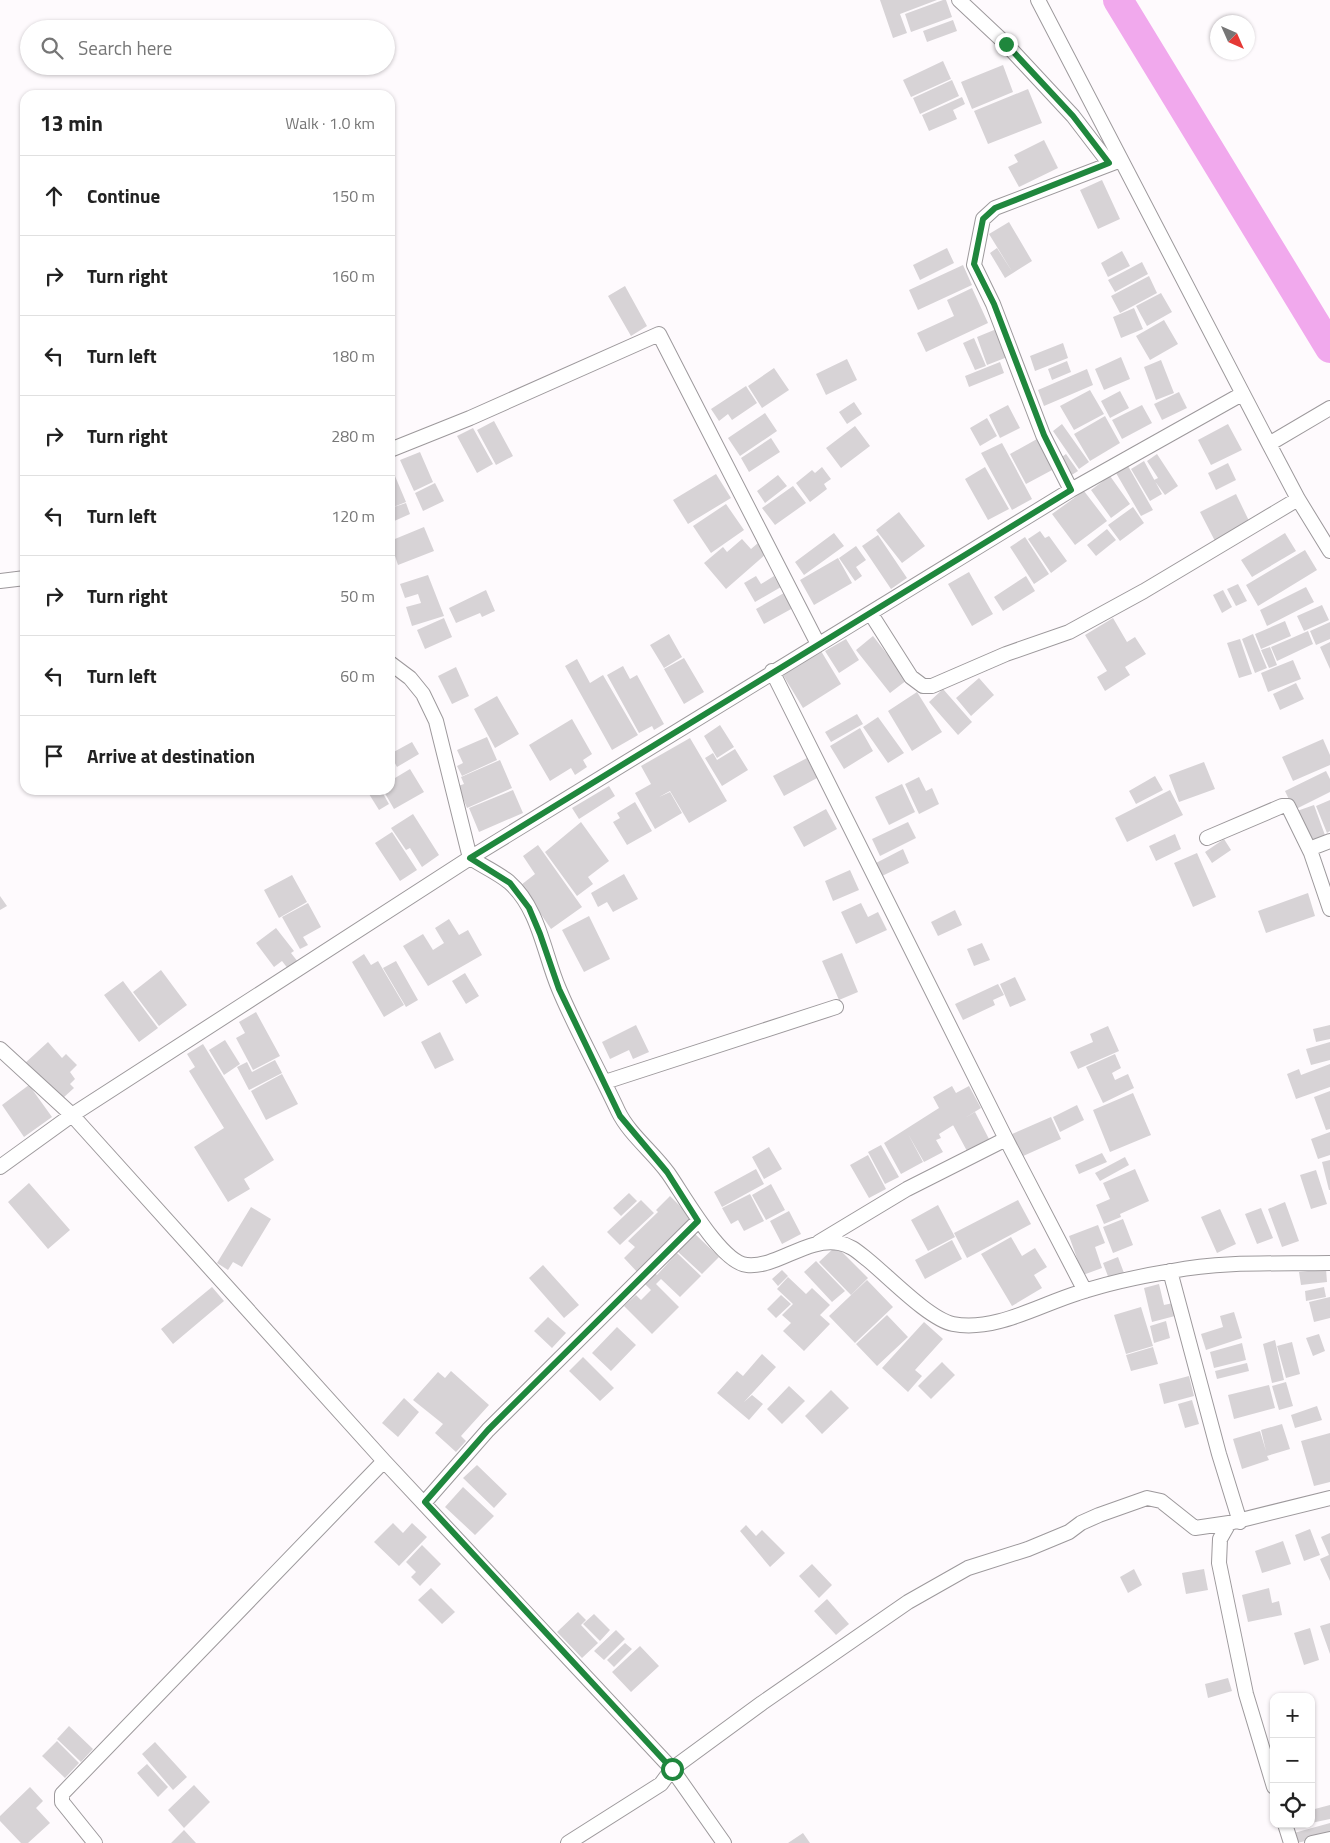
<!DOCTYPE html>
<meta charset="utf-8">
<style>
:root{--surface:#fff;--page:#f6f6f6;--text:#222;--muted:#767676;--line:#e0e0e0}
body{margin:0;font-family:"Titillium Web",sans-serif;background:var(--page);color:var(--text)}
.controls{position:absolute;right:15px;bottom:15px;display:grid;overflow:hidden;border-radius:10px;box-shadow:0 1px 4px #0004}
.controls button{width:45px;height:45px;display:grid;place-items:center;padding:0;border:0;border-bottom:1px solid var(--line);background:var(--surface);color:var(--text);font:25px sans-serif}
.compass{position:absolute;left:1210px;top:15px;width:45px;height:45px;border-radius:50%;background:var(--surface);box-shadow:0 1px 4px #0004;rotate:135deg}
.stop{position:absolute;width:15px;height:15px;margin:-11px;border:4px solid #1f873d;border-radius:50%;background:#fff}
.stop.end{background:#1f873d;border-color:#fff;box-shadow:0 1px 5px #0008}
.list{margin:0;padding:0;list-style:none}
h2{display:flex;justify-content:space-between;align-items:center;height:65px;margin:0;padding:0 20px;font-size:21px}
h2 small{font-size:16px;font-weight:400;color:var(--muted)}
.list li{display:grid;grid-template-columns:32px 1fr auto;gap:15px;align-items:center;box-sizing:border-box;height:80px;padding:0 20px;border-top:1px solid var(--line)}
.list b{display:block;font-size:19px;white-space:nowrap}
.list em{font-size:16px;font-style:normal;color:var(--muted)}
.icon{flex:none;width:28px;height:28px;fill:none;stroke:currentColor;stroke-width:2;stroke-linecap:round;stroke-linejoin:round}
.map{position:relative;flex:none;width:1330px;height:1843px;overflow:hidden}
.search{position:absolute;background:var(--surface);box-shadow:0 1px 4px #0004;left:20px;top:20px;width:375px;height:55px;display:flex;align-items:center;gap:12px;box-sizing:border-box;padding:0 18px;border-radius:28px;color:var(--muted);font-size:19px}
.panel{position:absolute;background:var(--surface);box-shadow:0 1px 4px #0004;left:20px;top:90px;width:375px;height:705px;border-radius:15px}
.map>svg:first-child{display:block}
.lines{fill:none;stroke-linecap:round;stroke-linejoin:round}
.river{stroke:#f1a9ed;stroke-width:30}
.building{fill:#d7d3d6}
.street-casing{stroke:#9d999c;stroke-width:16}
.street{stroke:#fff;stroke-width:14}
.route{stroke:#1f873d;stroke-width:6}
</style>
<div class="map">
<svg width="1330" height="1843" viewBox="0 0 1330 1843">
<rect width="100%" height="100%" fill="#fefafd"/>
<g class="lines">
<path class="river" d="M1118,0L1330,348"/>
</g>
<path class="building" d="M880,0H937L900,14L907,33L893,38Z
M943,0H946L952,17L911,32L905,14Z
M953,20L957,31L927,42L923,31Z
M943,61L951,79L911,97L903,80Z
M1003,65L1013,92L972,109L961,82Z
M952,80L959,96L920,114L913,98Z
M1028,89L1042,123L988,144L974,111Z
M962,97L965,104L953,110L957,119L929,131L922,115Z
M1044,140L1058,168L1019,187L1008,167L1018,162L1014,155Z
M1102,180L1120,219L1098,229L1080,190Z
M1009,222L1032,261L1013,273L989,234Z
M947,248L954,263L920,280L913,265Z
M997,248L1013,273L1005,278L990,253Z
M1122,251L1130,266L1108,277L1101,263Z
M1142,262L1148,274L1115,292L1108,280Z
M963,265L972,285L918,310L909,290Z
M1149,276L1157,293L1120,313L1111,296Z
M625,286L647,326L631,336L608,296Z
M972,288L988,323L926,352L917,333L954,316L947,300Z
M1161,293L1172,312L1147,326L1136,306Z
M1134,308L1143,329L1121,338L1113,317Z
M1164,320L1178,344L1150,360L1136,336Z
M999,328L1010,356L987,365L977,337Z
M974,338L986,366L975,370L963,343Z
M1063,343L1068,358L1035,371L1030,356Z
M1121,357L1130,379L1104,390L1095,369Z
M847,359L857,380L826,395L816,374Z
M1161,360L1174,393L1156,400L1144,367Z
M1067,361L1071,372L1052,380L1048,369Z
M1000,362L1004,373L969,387L965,376Z
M774,368L789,390L762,408L748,386Z
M1087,369L1093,385L1044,406L1038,390Z
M746,386L757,403L732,420L728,414L719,421L711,409Z
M1090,390L1104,414L1074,430L1060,406Z
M1120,391L1129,408L1110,418L1101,401Z
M1179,392L1187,408L1162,420L1154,404Z
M854,402L862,414L847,424L839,412Z
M1008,405L1020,428L1000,438L989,415Z
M1142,405L1152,423L1122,439L1112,420Z
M765,413L777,431L740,456L728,438Z
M1105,416L1120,443L1090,461L1074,434Z
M987,418L997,436L980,446L970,428Z
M494,421L513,456L496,465L477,430Z
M1062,424L1089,462L1079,469L1053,431Z
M1228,424L1242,450L1211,465L1198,440Z
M855,426L870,446L841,468L826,448Z
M473,428L493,464L477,473L457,436Z
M771,438L780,452L749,472L741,458Z
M1037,439L1054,469L1026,484L1010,454Z
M1002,443L1032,499L1012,510L981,453Z
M420,452L433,482L414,491L400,460Z
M1066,454L1078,471L1070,476L1059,459Z
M1157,454L1178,486L1165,495L1154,480L1158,478L1147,461Z
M1144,461L1162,494L1150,501L1131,469Z
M1228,463L1236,480L1216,490L1208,473Z
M1128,466L1153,510L1141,516L1116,473Z
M822,467L831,479L824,484L827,489L810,502L796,483L812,470L815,473Z
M985,467L1009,509L988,520L965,479Z
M716,474L731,498L688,524L673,500Z
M778,475L787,486L765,503L757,491Z
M395,476L406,502L391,508L406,503L410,514L392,522L390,517L393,513L390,512V478Z
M1110,476L1130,504L1111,518L1091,490Z
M435,483L444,501L423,511L415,493Z
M793,486L806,503L775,525L762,508Z
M1084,491L1107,521L1075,545L1052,514Z
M1236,494L1251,525L1216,543L1200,512Z
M726,504L744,530L711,553L693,526Z
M1133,507L1144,523L1120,541L1108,525Z
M899,512L925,546L902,563L876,530Z
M424,527L434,551L398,565L390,541Z
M1107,529L1116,540L1096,556L1087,545Z
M1040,531L1045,538L1049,536L1067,561L1051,573L1028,539Z
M834,533L844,546L804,575L795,562Z
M1285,533L1296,551L1252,577L1241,560Z
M878,535L907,578L891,589L862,546Z
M1025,537L1049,574L1034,584L1010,547Z
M742,539L751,549L758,543L767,553L726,589L704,563L723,547L727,552Z
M856,546L866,560L856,567L862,576L855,581L839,558Z
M1305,550L1317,570L1258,606L1246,585Z
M838,558L852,583L814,605L800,580Z
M969,572L993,614L972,626L948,584Z
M428,575L444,616L412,626L406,607L421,603L418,594L405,598L400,584Z
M756,576L761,584L774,576L781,587L755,602L744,583Z
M1026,576L1035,591L1003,611L994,597Z
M1238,584L1247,601L1236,606L1227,589Z
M1306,587L1314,602L1267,626L1260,610Z
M486,590L495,611L482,617L480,613L456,623L449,608Z
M1223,590L1232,607L1222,613L1213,595Z
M784,593L793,608L764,624L756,609Z
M1322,605L1329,620L1304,631L1297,616Z
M444,618L452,637L425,649L417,630Z
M1113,618L1127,642L1135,637L1146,654L1125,667L1130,675L1105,691L1097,677L1107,671L1085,635Z
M1285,621L1291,636L1261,649L1255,634Z
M1330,622V639L1316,645L1310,631Z
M1308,631L1313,644L1277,661L1271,647Z
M669,634L682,657L664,668L650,645Z
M1253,634L1267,668L1255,673L1242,639Z
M873,636L907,680L890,693L856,650Z
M846,639L859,660L839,673L825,651Z
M1240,639L1252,674L1239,678L1227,643Z
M1330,642V669L1320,647Z
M1270,647L1277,665L1269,668L1261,650Z
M821,651L841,684L803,708L783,675Z
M684,658L704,692L684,704L664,669Z
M577,659L590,683L603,675L638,735L612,750L565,666Z
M1293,660L1301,679L1268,692L1261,673Z
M623,666L630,679L637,675L664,724L654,730L652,726L639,733L607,675Z
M456,667L469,696L452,704L438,676Z
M979,678L994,695L971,716L956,698Z
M1296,683L1304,699L1280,710L1273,694Z
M943,689L972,722L958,735L929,702Z
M917,692L942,732L912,751L888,711Z
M497,696L519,734L495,748L474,709Z
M857,714L863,724L831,742L825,732Z
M878,717L904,753L888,763L863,727Z
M572,719L592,754L583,760L587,767L575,775L571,768L550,781L529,745Z
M720,725L734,747L717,758L704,736Z
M860,728L873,751L844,769L830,746Z
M487,737L497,760L462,776L457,766L463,763L457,750Z
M690,738L727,801L689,823L670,791L659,797L670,792L682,813L655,829L635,793L651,784L641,766Z
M1323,739L1330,755V765L1293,781L1282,757Z
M412,742L419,754L397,767L390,754Z
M735,749L748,770L722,786L705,758L713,753L717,760Z
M807,758L817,778L784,796L773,776Z
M500,760L512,788L467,808L458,786L464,784L461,777Z
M1204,762L1215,789L1179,802L1169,775Z
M410,769L424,792L394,809L383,790H390V781Z
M1326,771L1330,779V792L1294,810L1285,791Z
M1155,776L1163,790L1136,804L1129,791Z
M919,777L926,791L932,788L939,804L919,814L905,784Z
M902,784L915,812L889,825L875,797Z
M609,786L615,796L579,819L572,808Z
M375,790H381L389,804L379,810L369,794Z
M513,790L523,813L479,832L469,808Z
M1170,790L1183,815L1127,842L1115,818Z
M1330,800V831L1327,833L1316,806Z
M635,802L652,831L627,845L613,822L620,818L617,813Z
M1314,805L1326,838L1309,844L1297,811Z
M826,809L837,829L804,847L793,827Z
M413,814L439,855L422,867L410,848L406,850L391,828Z
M581,822L609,861L588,877L593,884L577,896L545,852Z
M908,822L916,838L880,856L872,839Z
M392,832L417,870L400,881L375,843Z
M1175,834L1181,849L1156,861L1149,846Z
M1224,839L1231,850L1212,863L1205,852Z
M538,845L582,907L551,929L521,885L535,874L523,856Z
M903,849L909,863L882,876L876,863Z
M1197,853L1216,897L1193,907L1174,863Z
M850,870L859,890L833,901L825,881Z
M624,874L638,899L613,912L607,902L598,907L591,893Z
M292,875L307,902L279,918L264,890Z
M1308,893L1315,916L1266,933L1258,911Z
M0,896L7,906L0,910Z
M308,903L321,927L303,937L308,945L300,949L282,917Z
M861,903L868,917L878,912L887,930L856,944L841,912Z
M955,910L962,925L938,936L931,922Z
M589,916L610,959L584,972L562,930Z
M449,919L459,935L468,930L482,955L428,986L403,946L423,934L433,950L444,943L435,928Z
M276,928L294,951L291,953L298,962L289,970L282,961L274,967L256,943Z
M982,943L990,960L974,966L967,949Z
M842,953L858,992L839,1000L822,961Z
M364,954L371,965L378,961L404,1005L384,1017L352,962Z
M396,961L418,1000L406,1007L383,968Z
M161,970L187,1005L159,1026L133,992Z
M465,973L479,996L466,1004L452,981Z
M1015,977L1026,1000L1010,1007L1000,984Z
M123,981L158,1028L139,1042L104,995Z
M998,984L1004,995L993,1000L995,1005L963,1020L955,1004Z
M256,1012L280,1056L253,1070L236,1038L245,1033L239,1022Z
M636,1025L649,1052L633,1059L629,1050L610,1059L602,1042Z
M1330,1025V1039L1316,1042L1313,1029Z
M1108,1026L1119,1051L1078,1069L1070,1052L1093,1042L1090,1034Z
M440,1032L454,1060L435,1069L421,1042Z
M225,1040L240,1064L224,1075L209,1050Z
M48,1042L62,1058L66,1054L77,1065L70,1072L75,1079L70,1084L74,1088L63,1098L24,1064Z
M1330,1042V1060L1311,1065L1306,1049Z
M203,1044L274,1160L244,1179L250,1189L228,1202L194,1147L224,1128L189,1071L195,1067L187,1054Z
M1115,1054L1121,1068L1112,1073L1115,1080L1128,1074L1134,1088L1103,1103L1086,1067Z
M275,1060L282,1073L249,1090L237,1067L247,1062L252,1072Z
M1330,1064V1087L1296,1099L1287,1074L1299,1069L1301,1075Z
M282,1074L298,1104L266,1120L251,1091Z
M29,1085L52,1117L24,1137L2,1105Z
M952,1086L956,1093L969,1086L981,1108L939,1134L941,1138L936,1140L943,1152L924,1162L908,1134L923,1162L901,1174L884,1143L939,1108L933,1097Z
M1330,1091V1129L1326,1130L1314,1097Z
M1133,1093L1151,1135L1110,1152L1093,1110Z
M1077,1105L1084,1120L1060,1132L1053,1117Z
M975,1112L989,1139L967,1151L953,1125Z
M1051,1117L1061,1139L1021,1157L1012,1134Z
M1330,1132V1155L1318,1159L1311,1139Z
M881,1145L899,1177L885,1184L868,1152Z
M769,1147L782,1169L764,1179L752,1157Z
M1102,1153L1107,1162L1079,1174L1075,1165Z
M868,1155L886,1189L869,1198L850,1165Z
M1125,1157L1129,1165L1100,1181L1095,1173Z
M1330,1160V1190H1329L1322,1162Z
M756,1169L764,1184L722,1207L714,1192Z
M1135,1169L1149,1201L1120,1214L1121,1217L1104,1224L1096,1205L1110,1199L1103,1183Z
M1316,1170L1327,1204L1311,1209L1300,1175Z
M29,1183L70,1230L48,1249L8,1202Z
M771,1184L785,1210L766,1220L752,1195Z
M629,1193L637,1201L621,1216L613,1208Z
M750,1194L764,1221L744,1231L738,1220L731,1224L722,1208Z
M670,1196L694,1220L640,1275L624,1258L635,1247L628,1241L658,1212L656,1210Z
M641,1200L654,1213L620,1245L607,1232Z
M1018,1200L1031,1224L967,1258L954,1233Z
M1285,1202L1299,1241L1282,1247L1268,1209Z
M938,1205L955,1237L928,1251L911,1220Z
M251,1207L271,1219L242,1267L233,1262L228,1270L217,1263Z
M1261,1208L1273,1238L1257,1244L1245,1214Z
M1220,1209L1236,1244L1217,1253L1201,1217Z
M789,1211L801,1234L782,1244L770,1221Z
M1123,1219L1133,1245L1113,1253L1103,1227Z
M1098,1225L1105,1243L1095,1247L1102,1268L1083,1275L1069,1236Z
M693,1232L719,1257L702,1274L676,1250Z
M1011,1237L1022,1256L1035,1248L1047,1267L1034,1275L1042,1288L1012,1306L981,1254Z
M952,1240L962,1259L925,1279L915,1260Z
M836,1246L868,1278L851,1295L819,1262Z
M677,1253L701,1276L680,1297L661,1279L656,1284L679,1307L652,1334L624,1306L636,1295L641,1300L651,1290L641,1280L651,1270L657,1275Z
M1118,1257L1124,1273L1109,1279L1103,1263Z
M816,1261L845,1291L832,1302L804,1272Z
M543,1265L579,1305L564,1318L529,1278Z
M1326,1269L1327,1282L1301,1285L1299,1272Z
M782,1270L788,1276L778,1286L772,1279Z
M788,1277L806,1294L812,1288L830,1305L820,1315L830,1324L804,1351L783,1331L791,1323L782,1315L793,1304L777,1289Z
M867,1280L893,1307L855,1343L829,1316Z
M1159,1284L1164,1305L1173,1303L1175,1316L1152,1322L1144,1288Z
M212,1287L224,1301L173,1344L161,1329Z
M1324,1287L1326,1297L1306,1301L1305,1291Z
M781,1295L791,1304L776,1318L767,1309Z
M1330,1297V1318L1314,1322L1309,1302Z
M1141,1307L1153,1346L1126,1354L1114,1315Z
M1234,1312L1242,1338L1206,1350L1201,1334L1223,1327L1220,1316Z
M887,1315L908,1337L877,1366L856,1344Z
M548,1317L566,1333L552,1348L534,1331Z
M1166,1321L1170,1338L1154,1343L1150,1326Z
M924,1322L943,1339L915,1370L922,1376L908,1392L882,1368Z
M617,1327L636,1345L611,1371L592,1353Z
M1319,1334L1325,1351L1313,1356L1306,1338Z
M1275,1340L1284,1380L1272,1383L1263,1344Z
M1292,1342L1300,1374L1286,1378L1277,1346Z
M1242,1343L1246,1360L1214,1368L1210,1352Z
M1153,1347L1158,1364L1131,1371L1126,1355Z
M762,1354L776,1367L744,1402L752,1395L763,1404L749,1420L717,1393L737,1371L743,1376Z
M583,1357L614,1388L600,1401L569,1371Z
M942,1362L955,1375L931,1399L918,1386Z
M1247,1363L1249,1371L1217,1379L1215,1371Z
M451,1371L489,1405L461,1436L466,1441L456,1452L435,1433L443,1424L413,1400L438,1372L445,1378Z
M1189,1376L1194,1396L1164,1404L1159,1384Z
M1286,1382L1293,1406L1279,1410L1272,1386Z
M1269,1385L1275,1408L1234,1419L1228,1395Z
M789,1386L805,1401L782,1424L767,1409Z
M831,1390L849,1408L822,1434L805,1416Z
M404,1398L419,1412L398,1437L382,1423Z
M1192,1400L1199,1424L1185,1428L1178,1404Z
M1317,1406L1322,1420L1295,1428L1291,1415Z
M1282,1424L1290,1449L1267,1456L1269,1460L1242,1469L1233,1439L1260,1431L1266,1451L1261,1430Z
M1330,1433V1482L1314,1486L1301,1441Z
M477,1465L507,1494L494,1508L463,1478Z
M463,1487L494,1516L475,1535L445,1507Z
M393,1523L403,1533L412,1523L427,1537L399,1566L374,1542Z
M746,1525L756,1536L762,1530L785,1553L770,1567L740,1531Z
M1310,1529L1320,1555L1304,1561L1295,1535Z
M1330,1533V1581L1320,1559L1329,1555L1321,1537Z
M1283,1541L1291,1564L1262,1573L1255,1551Z
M422,1545L441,1564L420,1586L411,1577L416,1572L406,1562Z
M812,1564L832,1585L819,1598L799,1576Z
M1134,1569L1142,1585L1128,1593L1120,1577Z
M1204,1569L1208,1590L1186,1594L1182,1573Z
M431,1588L455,1612L442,1624L418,1600Z
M1269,1588L1272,1603L1279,1601L1282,1615L1248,1622L1242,1595Z
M827,1599L849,1624L836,1635L814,1611Z
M578,1612L586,1620L581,1625L598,1643L582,1658L557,1632Z
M594,1614L610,1630L600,1641L583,1624Z
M1330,1623V1654L1320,1626Z
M1310,1628L1319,1660L1304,1665L1294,1633Z
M616,1630L625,1639L604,1660L594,1651Z
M625,1643L632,1649L614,1667L607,1660Z
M640,1646L659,1666L631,1692L612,1672Z
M1228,1678L1232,1691L1208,1698L1205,1684Z
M69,1726L93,1749L81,1762L57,1739Z
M57,1741L79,1763L65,1778L42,1756Z
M155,1742L187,1777L173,1790L142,1754Z
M147,1764L168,1787L158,1797L137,1773Z
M194,1785L210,1802L184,1828L168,1810Z
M30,1787L43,1801L36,1808L50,1823L28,1843H21L0,1821V1816Z
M1330,1805V1819L1311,1823V1810Z
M1330,1823V1835L1297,1843L1294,1833Z
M184,1830L196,1843H171Z
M803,1833L810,1843H788Z"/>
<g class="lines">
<g class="street-casing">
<path id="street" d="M959,0L1006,44L1073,116L1109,163
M1038,0L1269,444L1298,499L1330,551
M1269,444L1330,408
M390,450L470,418L659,334L818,644
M1071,490L1043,435L993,304L974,265L983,219L995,208L1121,160
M0,581L25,578
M871,614L911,677L923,686H932L1006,654L1069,632L1144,591L1298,499
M390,663L410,678L423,694L436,721L470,858C483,866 498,873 509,882C539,908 544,954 559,989C576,1030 599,1070 618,1111C629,1134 653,1152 668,1173C683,1194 721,1263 747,1265C777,1268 807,1237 839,1243C851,1245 859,1253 868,1260C889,1277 929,1319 953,1324C995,1332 1039,1305 1078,1293C1108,1283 1141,1276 1172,1271C1223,1261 1278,1264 1330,1263
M772,671L1006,1139L1085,1291
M1207,838L1282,806H1288L1311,853L1330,909
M1309,849L1330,841
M0,1049L72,1115L384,1461L672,1769L724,1843
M605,1082L836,1007
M0,1167L72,1115L470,858L1071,490L1242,394
M819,1242L907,1189L1006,1139
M1170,1271L1219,1454L1240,1522
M425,1502L488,1430L698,1221
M1274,1787L1246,1694L1219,1563L1220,1539L1229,1523L1330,1498
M1285,1824L1291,1843
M95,1843L62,1802V1794L384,1461
M568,1843L661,1784L672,1769L762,1703L908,1602L968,1568L1028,1549L1069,1532L1081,1523L1099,1515L1147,1498L1161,1501L1195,1528L1229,1523
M1312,1843L1330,1839"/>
</g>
<use href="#street" class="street"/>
</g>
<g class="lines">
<path class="route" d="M672,1769L425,1502L488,1430L698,1221L667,1172L620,1116L559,989L540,934L529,908L510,883L470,858L1071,490L1044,435L994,304L974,264L983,219L995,208L1109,163L1073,116L1006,44"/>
</g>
</svg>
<div class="controls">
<button>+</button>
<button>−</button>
<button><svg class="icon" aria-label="locate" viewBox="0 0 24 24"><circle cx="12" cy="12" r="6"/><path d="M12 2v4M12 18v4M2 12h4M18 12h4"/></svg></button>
</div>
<svg class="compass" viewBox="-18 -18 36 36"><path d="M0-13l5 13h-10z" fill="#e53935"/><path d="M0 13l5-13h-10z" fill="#767676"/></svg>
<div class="stop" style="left:672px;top:1769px"></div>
<div class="stop end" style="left:1006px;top:44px"></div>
<div class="search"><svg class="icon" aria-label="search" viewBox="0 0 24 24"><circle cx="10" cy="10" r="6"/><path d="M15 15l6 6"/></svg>Search here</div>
<section class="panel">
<h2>13 min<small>Walk · 1.0 km</small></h2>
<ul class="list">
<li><svg class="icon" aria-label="ahead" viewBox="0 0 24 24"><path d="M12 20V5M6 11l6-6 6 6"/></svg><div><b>Continue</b></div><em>150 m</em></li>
<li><svg class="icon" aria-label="right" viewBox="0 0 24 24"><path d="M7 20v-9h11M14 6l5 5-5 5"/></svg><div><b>Turn right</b></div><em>160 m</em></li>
<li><svg class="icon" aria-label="left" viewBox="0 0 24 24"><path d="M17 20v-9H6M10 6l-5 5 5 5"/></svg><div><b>Turn left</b></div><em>180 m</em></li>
<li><svg class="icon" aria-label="right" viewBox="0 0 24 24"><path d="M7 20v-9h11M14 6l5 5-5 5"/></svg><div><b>Turn right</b></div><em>280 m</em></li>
<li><svg class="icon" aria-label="left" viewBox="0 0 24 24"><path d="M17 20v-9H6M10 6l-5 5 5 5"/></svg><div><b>Turn left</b></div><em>120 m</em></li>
<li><svg class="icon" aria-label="right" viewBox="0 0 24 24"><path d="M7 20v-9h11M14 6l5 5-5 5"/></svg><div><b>Turn right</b></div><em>50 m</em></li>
<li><svg class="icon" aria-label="left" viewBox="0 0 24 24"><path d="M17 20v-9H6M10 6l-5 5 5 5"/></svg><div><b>Turn left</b></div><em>60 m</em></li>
<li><svg class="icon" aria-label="arrive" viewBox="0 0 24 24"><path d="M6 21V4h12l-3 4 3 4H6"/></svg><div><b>Arrive at destination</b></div></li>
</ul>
</section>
</div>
